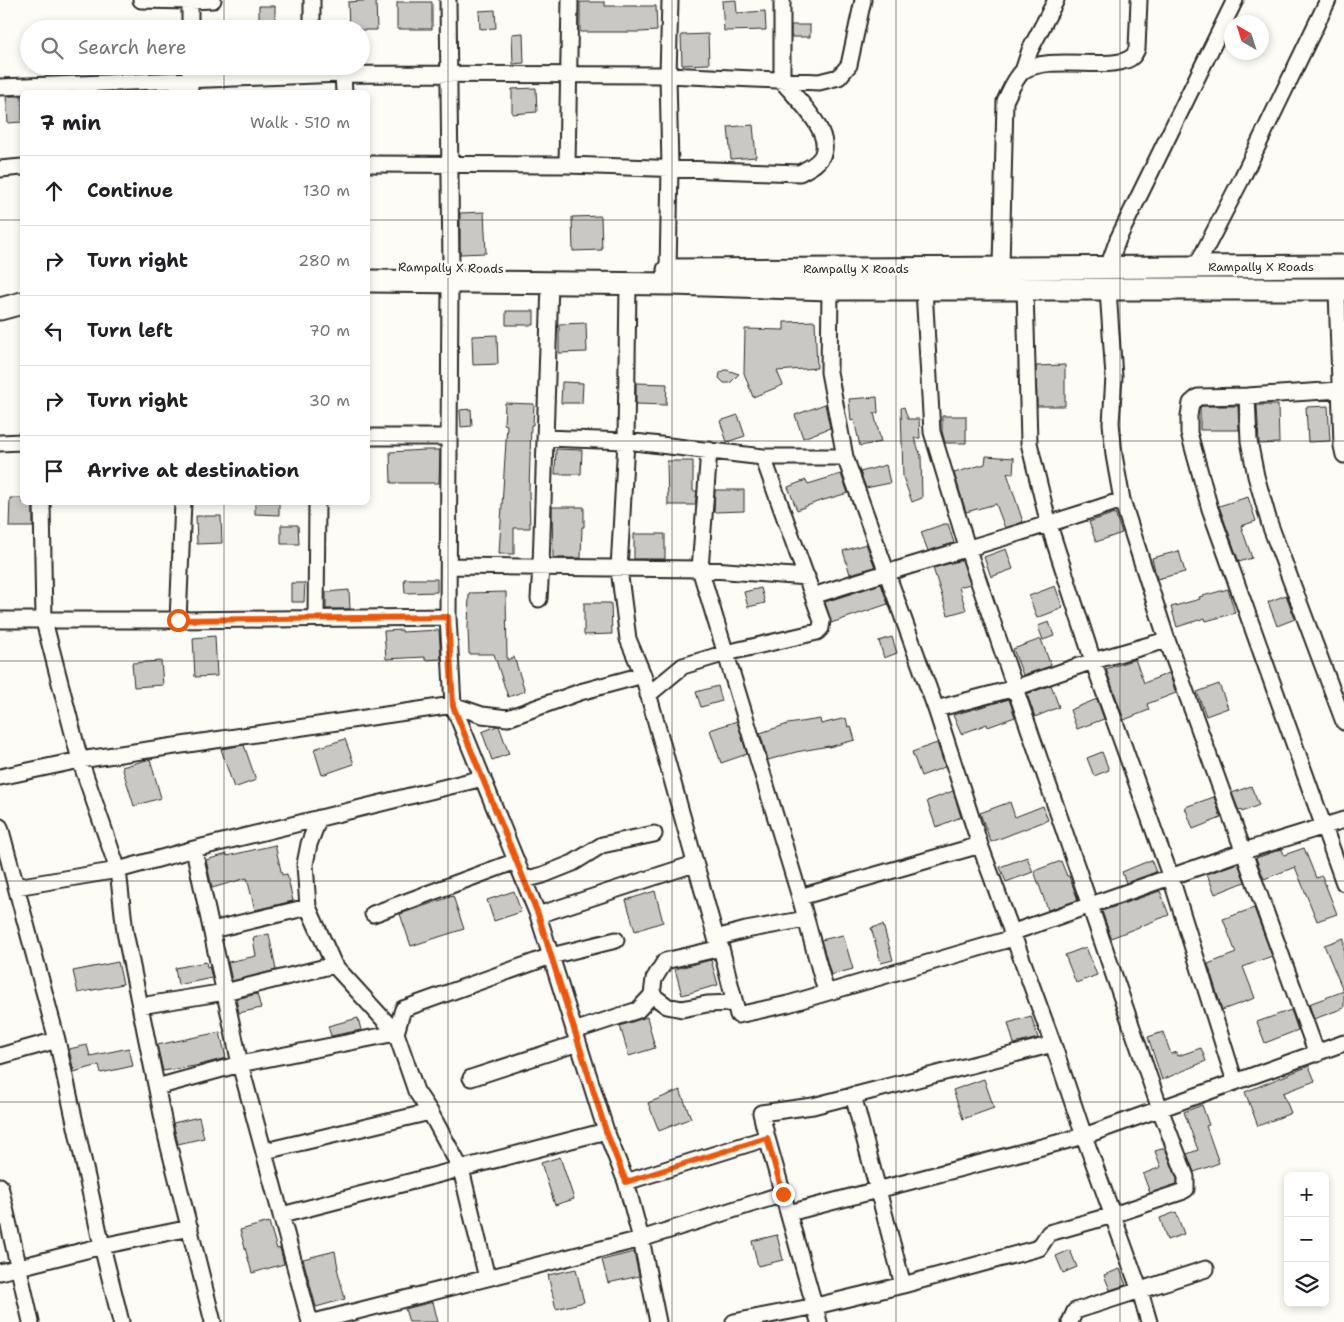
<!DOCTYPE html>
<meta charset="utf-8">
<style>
:root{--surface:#fff;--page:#f6f6f6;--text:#202124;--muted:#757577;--line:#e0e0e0}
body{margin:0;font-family:"Shantell Sans",sans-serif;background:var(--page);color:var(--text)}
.controls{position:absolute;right:15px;bottom:15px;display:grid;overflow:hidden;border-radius:8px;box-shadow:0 2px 8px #0003}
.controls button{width:45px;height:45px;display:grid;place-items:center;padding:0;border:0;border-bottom:1px solid var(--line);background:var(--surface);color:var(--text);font:25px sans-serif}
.compass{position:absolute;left:1224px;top:15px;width:45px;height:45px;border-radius:50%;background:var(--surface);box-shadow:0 2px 8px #0003;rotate:321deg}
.stop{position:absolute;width:15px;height:15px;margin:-11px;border:4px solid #ea580c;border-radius:50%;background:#fff}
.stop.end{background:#ea580c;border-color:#fff;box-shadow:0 1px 5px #0008}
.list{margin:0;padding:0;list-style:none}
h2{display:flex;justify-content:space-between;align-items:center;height:65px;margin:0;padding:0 20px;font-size:21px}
h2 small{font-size:16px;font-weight:400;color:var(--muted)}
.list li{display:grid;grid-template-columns:32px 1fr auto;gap:15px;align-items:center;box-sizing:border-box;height:70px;padding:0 20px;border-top:1px solid var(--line)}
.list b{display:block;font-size:19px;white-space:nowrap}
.list em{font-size:16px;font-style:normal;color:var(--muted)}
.icon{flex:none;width:28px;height:28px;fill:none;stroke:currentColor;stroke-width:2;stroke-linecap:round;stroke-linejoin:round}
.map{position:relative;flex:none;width:1344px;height:1322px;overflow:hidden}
.search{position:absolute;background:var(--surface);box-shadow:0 2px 8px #0003;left:20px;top:20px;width:350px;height:55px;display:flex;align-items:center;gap:12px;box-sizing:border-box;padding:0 18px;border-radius:28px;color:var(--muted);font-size:19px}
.panel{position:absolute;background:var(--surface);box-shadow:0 2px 8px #0003;left:20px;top:90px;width:350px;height:415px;border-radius:8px}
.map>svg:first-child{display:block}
.building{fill:#c9c8c4;stroke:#2b2b2b}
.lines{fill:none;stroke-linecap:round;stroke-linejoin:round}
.street-casing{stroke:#2b2b2b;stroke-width:19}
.secondary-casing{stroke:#2b2b2b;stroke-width:25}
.street{stroke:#fdfcf7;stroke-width:15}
.secondary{stroke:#fdfcf7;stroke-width:21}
.route{stroke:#ea580c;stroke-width:6}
.grid{fill:none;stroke:#2b2b2b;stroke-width:1;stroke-opacity:0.55}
.labels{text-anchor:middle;stroke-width:5;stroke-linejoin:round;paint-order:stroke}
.street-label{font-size:12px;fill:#2b2b2b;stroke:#fdfcf7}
</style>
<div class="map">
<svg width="1344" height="1322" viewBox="0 0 1344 1322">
<rect width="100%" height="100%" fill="#fdfcf7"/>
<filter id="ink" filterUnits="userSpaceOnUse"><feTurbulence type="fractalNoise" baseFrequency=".02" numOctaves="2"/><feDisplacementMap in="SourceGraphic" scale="10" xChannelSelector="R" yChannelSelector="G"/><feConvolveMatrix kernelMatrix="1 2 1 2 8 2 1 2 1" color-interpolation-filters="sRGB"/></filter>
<g filter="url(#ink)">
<path class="building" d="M376,0L377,30H361V29H349L348,2Z
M736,0L737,13L765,11L766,30L724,31L722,1Z
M397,2H432V29H397Z
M580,2H605V6H656L657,31L640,32H580Z
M259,6H275V29H259Z
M495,10L496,28L480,29L479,11Z
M791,25H810V37H791Z
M523,33L524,63L513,64L512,34Z
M708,34L709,64L682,65L681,35Z
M536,88L537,112L512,114V89Z
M6,96H22V122L8,123Z
M753,125L756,157L731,159L728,127Z
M484,212L486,253L460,254V213Z
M601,216L602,250L573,251L572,217Z
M506,311H534V325H506Z
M815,321L817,368L777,371L783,385L753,397L744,373L745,329L784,330V322Z
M586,323L587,352L559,353V324Z
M497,335L498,364L473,365L472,336Z
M1065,365V406H1037L1036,366Z
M725,370H727L739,374L730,383H724L719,378L720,373Z
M562,382L583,383L582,403H561Z
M636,383L667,384L666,405L636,404Z
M877,397L878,413H874L881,442L860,446L854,420L851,421L849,399Z
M505,403L534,404L533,425H531L529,491L530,528H514V554H499L507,425L504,424Z
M825,404L830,428L803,438L795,415Z
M1257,405H1278L1279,443L1259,444Z
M1202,406H1238L1239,430H1200V408Z
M1328,406L1330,441L1308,442L1306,407Z
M904,407L908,419H919L920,438H914L921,456L922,498L912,502L903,477L901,408Z
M471,409L472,426L461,427L460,410Z
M738,415L745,436L727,442L720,421Z
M942,416H966V443H945L942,431Z
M556,449L582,450L581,474H555Z
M425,450H440L439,483H391L390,452Z
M986,456L1014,458L1013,474L1007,473L1023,522L1005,528L996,504L966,512L954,473L985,464Z
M667,461H693V491H697L695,505H668Z
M886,465L890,483L866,488L860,472Z
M841,474L848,493L817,502L797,510L788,487L806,480L808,484Z
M715,490H744V511L714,512Z
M1248,497L1256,521L1241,526L1252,558L1239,562L1219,506Z
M10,498H22V502H33V527H9Z
M255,502H279V515L255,514Z
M552,507H584V527H582L581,558H553Z
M1115,513L1122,533L1096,542L1089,522Z
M196,516H221L222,543L197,544Z
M944,524H948L954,543L928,551L921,532Z
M281,525H298L299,544H281Z
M634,534H665V559H634Z
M866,544L875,567L850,574L843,551Z
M1006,549L1013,569L991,577L984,557Z
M1179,551L1185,572L1157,579L1152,558Z
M962,560L970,584L959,587L966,610L948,615L933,568Z
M404,579H437V592L405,593Z
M291,583H305L304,602H291Z
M881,584L888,604L831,623L825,602Z
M1055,586L1063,608L1037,618L1029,596Z
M761,588L765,603L748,607L744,592Z
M1228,589L1235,613L1206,621L1205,618L1177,627L1171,607L1200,599L1199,597Z
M349,590L350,609H326V592Z
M506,592L507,660L514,657L525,691L508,697L494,654H469L468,629L469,593Z
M1286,595L1295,619L1277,626L1268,602Z
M584,603H611L612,634L584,635Z
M1049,622L1054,636L1043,640L1038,626Z
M402,630V632L439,630L441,659L425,660V657L386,659L384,631Z
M215,636L217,676L195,677L193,638Z
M892,637L897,653L884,658L879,641Z
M1041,639L1051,666L1023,675L1013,649Z
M1135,659L1144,683L1169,673L1176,693L1147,704L1149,710L1124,720L1106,669Z
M161,661L163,685L134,687L132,663Z
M1219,684L1228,708L1206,716L1197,692Z
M1051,685L1059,707L1035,717L1027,694Z
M718,686L722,701L701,707L696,692Z
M1009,699L1015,717L988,727L987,724L961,734L953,715Z
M1097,699L1104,719L1077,729L1070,710Z
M846,718L848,727L851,726L855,740L829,747V746L796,752L768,760L760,733L788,724L820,719L821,724Z
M737,721L747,754L721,763L710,730Z
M497,726H499L509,754L492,760L482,732Z
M345,739L354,764L322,775L314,749Z
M937,743L945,767L921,776L912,752Z
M244,745L256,780L234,788L221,749Z
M1102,752L1109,770L1094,776L1087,758Z
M150,759L161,798L134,806L122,767Z
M1251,786L1259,805L1242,812L1241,810L1239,811L1232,793Z
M953,791L961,817L936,827L927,801Z
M1214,797L1221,818L1193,829L1185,807Z
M1010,802L1015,817L1043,806L1048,820L991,842L980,813Z
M275,845L282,875L287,874L293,901L255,910L247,878L212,888L206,860L227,854V856Z
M1304,848L1316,878L1322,876L1337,914L1317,921L1295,867L1264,879L1256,858L1282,849L1284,855Z
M1027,857L1033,872L1006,882L1000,867Z
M1151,860L1156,872L1126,883L1122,872Z
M1061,861L1067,876H1069L1078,900L1048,910L1034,871Z
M1238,863L1245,882L1215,894L1207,874Z
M514,891L521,912L494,921L487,900Z
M655,891L663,922L635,931L626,900Z
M1160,891L1169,915L1111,938L1102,911Z
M453,896L464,929L411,946L400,914Z
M1254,908L1272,956L1243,967L1255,998L1222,1010L1208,964L1236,953L1223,919Z
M883,925L893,960L881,963L871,928Z
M269,934L276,970L232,981L228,962L256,956L253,938Z
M843,935L853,969L831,975L821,940Z
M1344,938V990H1343L1324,945Z
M1086,947L1097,975L1076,983L1065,955Z
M711,960L718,985L682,995L675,969Z
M118,962L123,984L78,993L73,971Z
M206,962L207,967L209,966L212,978L178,985L175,968Z
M1344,991V1008L1314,1019L1309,1004Z
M257,994L261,1008L239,1013L236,999Z
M1291,1010L1298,1030L1265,1043L1257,1022Z
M1031,1016L1038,1038L1014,1044L1008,1023Z
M647,1017L655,1048L629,1056L620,1026Z
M358,1018L361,1030L331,1036L328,1026Z
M220,1032L226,1058L195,1066L163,1071L157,1045Z
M1163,1032L1171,1054L1177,1052L1178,1056L1201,1048L1206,1061L1162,1080L1148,1037Z
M87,1045L90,1056L129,1048L133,1066L101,1073L99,1065L74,1072L69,1049Z
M1309,1066L1315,1081L1283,1093L1291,1113L1258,1126L1245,1092Z
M984,1079L994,1108L963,1119L953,1090Z
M680,1090L691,1118L659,1131L648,1103Z
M1202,1105L1209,1125L1206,1126L1219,1163L1194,1172L1187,1154L1198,1150L1184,1112Z
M199,1117L204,1138L178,1144L173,1123Z
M1165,1148L1177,1179V1184L1150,1193L1143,1174L1161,1167L1155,1151Z
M560,1157L574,1199L555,1205L541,1163Z
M1176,1212L1184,1234L1167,1240L1160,1218Z
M269,1222L277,1249L280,1248L284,1264L252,1273L240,1230Z
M777,1235L783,1260L758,1266L752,1241Z
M1070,1250L1077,1267L1063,1273L1056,1256Z
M335,1251L338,1268H337L345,1299L316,1307L303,1259Z
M634,1252L639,1276L608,1283L602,1260Z
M576,1269L584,1302L556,1309L548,1275Z
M1120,1269L1126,1285L1110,1290L1104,1275Z
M433,1302L438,1322H409L405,1309Z"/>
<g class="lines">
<g class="street-casing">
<path id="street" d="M141,0L190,1L213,0
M190,0V29
M448,0L451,268
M312,29V0
M190,66V92
M1023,71L1030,50L1056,0
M343,74L344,92
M0,87L343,74L668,75L819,82L839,77L849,65L863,0
M368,164L567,165L800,173C808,168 817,165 822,156C834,132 795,97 782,81V0
M567,165L570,0
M0,169L22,167
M1001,267L1005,101C1010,91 1015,78 1023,71C1049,53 1117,73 1133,56C1135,54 1136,51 1137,49L1139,0
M1108,267L1118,239L1235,0
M1196,267L1242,178L1328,0
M668,270L670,168L668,75L670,0
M450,281L448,617L453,705L538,915L606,1131L626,1182L641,1239L658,1322
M628,284L626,441L619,569L628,639L643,675L716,938L721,948L738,1015L788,1004L1013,938
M1025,288L1029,443L1049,525L1093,661L1171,878L1235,1082
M830,289L829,372L845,457L936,709L980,845L1053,1044L1084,1136L1140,1291L1149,1322
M1337,289L1342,446L1344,455
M1108,290L1114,377L1111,423L1114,455L1122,500L1167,640L1317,1054
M1340,390L1247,396L1198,397L1191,403L1189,416V433L1210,509L1344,883
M1247,396L1249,441L1256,476L1270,525L1344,722
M368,437H449
M545,438L626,441L763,457H845
M0,443L22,442
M709,450L700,569L800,897L826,992
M42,502L44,621L80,760L118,870L125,932L167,1139L213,1322
M449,566L700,569L807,577
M813,596C916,562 1020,535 1122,500
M539,599L541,566L550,283
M316,618L317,502
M0,620H178L448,617
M178,620L183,502
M648,695L683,666L726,653L817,632L821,628L822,621L763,457
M936,709L1015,688L1093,661L1167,640
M0,777L80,760L453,705L482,715L508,718L580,692L643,675
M319,818L309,844L305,864L308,907L334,965L396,1033L416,1091L430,1112L461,1169L487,1278
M0,827L57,1040L102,1246L121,1322
M194,849L240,1064L310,1322
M524,880L543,875L573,863L602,845L654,834
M16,887L118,870L194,849L483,778
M800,897L980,845
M373,914L516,861
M538,915L694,864
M212,930L308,907
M1011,933L1244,851L1344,820
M716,938L746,930L806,919
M652,995L667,1006L682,1009L707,1004L735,1003
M140,1006L225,992L334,965
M574,1031L638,1010L652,995L654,979L665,961L721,948
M396,1033L403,1009L551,956L616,940
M0,1056L57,1040
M471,1078L578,1043
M157,1087L240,1064L396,1033
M853,1095L903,1285
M767,1138L819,1322
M265,1151L430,1112
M626,1182L767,1138L761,1113L813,1106L1053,1044
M0,1186L31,1322
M789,1213L1084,1136L1344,1043
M282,1215L606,1131
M0,1272L102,1246L190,1228
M314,1322L641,1239L783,1194
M734,1322L816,1306L903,1285L1039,1248L1049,1233L1113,1215L1181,1192L1186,1189V1177L1160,1109L1015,688L967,547L932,432L924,289
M1070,1322L1075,1311L1206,1269"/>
</g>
<g class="secondary-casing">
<path id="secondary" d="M668,270L1344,266
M368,281L671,284L830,289H1344
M0,309L22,303"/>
</g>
<use href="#street" class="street"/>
<use href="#secondary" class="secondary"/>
</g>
</g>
<g class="lines" filter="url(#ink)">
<path class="route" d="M178,620L448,617L453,706L538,914L606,1131L626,1182L767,1138L783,1194"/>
</g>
<path class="grid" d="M224,0V29M448,0V1322M672,0V1322M896,0V1322M1120,0V1322M224,66V92M0,220H22M368,220H1344M0,441H22M368,441H1344M224,502V1322M0,661H1344M0,881H1344M0,1102H1344"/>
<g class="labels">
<g class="street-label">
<text x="1261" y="271">Rampally X Roads</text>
<text transform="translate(451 268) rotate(1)" y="4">Rampally X Roads</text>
<text x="856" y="273">Rampally X Roads</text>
</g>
</g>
</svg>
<div class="controls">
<button>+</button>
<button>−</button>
<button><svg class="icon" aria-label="layers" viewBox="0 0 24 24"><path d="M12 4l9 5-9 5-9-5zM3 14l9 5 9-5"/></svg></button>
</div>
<svg class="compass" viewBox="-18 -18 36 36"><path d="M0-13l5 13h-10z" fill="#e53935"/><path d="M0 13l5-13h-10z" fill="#757577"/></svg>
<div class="stop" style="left:178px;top:620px"></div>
<div class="stop end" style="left:783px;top:1194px"></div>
<div class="search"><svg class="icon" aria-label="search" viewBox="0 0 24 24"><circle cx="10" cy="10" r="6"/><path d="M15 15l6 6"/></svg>Search here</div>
<section class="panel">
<h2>7 min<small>Walk · 510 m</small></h2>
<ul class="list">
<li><svg class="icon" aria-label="ahead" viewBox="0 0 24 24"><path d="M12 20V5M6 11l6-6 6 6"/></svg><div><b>Continue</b></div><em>130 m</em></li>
<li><svg class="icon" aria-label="right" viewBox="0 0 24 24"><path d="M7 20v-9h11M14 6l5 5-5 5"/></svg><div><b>Turn right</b></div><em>280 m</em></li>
<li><svg class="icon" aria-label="left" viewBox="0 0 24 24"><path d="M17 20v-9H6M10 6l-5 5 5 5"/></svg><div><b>Turn left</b></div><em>70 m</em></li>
<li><svg class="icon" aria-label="right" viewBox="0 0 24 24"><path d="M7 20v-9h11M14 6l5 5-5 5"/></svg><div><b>Turn right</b></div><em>30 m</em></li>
<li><svg class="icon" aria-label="arrive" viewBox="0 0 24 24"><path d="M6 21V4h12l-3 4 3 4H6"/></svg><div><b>Arrive at destination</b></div></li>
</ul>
</section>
</div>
